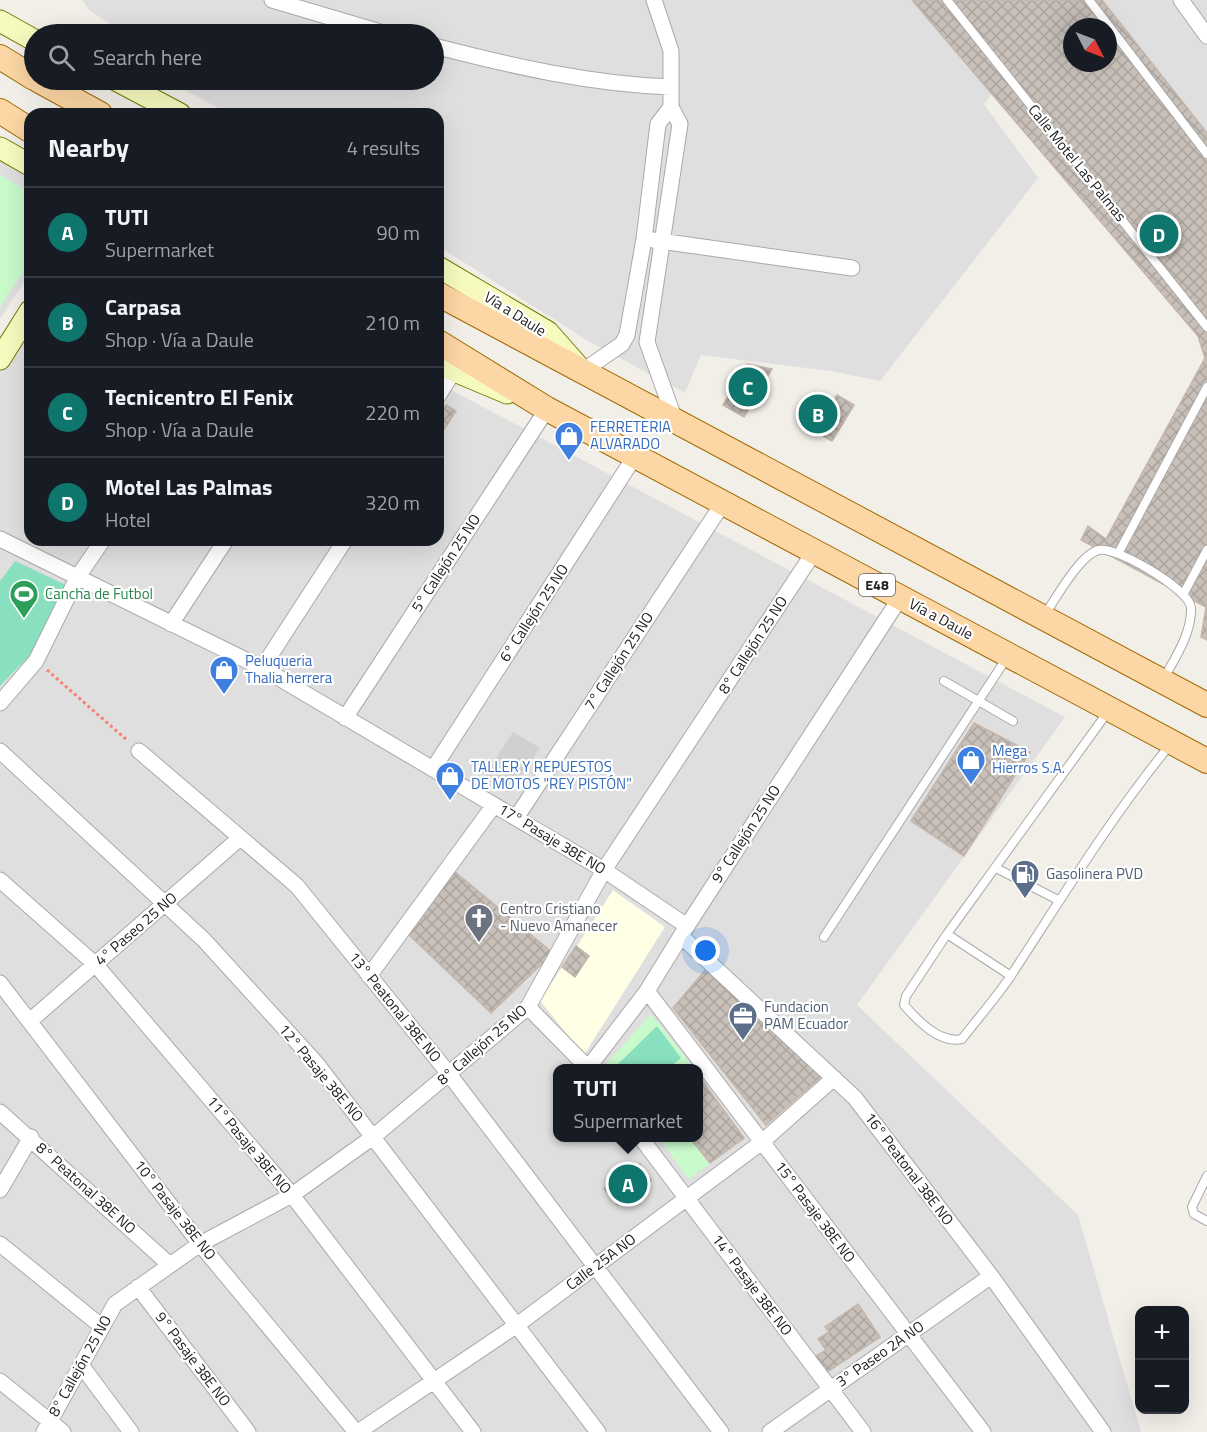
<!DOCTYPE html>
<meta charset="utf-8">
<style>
:root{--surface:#171b24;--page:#20242c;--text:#f1f3f6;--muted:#9ea1a6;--line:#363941;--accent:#0f766e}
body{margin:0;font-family:"Titillium Web",sans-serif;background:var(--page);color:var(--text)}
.controls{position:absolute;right:18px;bottom:18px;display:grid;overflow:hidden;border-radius:12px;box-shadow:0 6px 24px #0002}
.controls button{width:54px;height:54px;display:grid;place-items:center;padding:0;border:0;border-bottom:2px solid var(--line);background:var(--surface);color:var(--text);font:30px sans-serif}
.compass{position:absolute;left:1063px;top:18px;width:54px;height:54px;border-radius:50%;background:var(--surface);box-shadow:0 6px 24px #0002;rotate:132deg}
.you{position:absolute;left:706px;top:951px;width:21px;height:21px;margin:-15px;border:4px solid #fff;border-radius:50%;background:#1a73e8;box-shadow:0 0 0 9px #1a73e833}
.badge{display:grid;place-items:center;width:39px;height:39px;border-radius:50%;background:var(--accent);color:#fff;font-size:20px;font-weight:700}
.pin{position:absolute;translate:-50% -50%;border:3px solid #fff;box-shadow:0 2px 6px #0006}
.popup{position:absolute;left:553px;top:1064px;width:150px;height:78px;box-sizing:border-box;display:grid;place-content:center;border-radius:12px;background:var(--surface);filter:drop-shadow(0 2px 4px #0005);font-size:20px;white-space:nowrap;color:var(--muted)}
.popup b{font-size:22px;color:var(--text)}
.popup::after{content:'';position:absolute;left:50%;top:100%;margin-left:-12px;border:12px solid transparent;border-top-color:var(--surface)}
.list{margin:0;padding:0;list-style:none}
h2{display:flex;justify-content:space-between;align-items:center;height:78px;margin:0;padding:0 24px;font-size:26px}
h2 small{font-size:20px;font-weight:400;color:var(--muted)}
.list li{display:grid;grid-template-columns:39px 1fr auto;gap:18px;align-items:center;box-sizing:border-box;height:90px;padding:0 24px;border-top:2px solid var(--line)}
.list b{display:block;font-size:22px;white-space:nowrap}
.list p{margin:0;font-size:20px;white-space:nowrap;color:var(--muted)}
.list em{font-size:20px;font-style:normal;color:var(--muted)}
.icon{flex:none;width:33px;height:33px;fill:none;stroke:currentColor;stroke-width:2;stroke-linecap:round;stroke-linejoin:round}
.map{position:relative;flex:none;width:1207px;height:1432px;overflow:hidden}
.search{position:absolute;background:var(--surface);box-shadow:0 6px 24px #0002;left:24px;top:24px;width:420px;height:66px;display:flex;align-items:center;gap:15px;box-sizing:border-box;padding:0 21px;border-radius:33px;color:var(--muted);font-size:22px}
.panel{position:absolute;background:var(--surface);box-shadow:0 6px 24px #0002;left:24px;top:108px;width:420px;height:438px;border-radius:18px}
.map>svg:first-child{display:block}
.residential{fill:#e0dfdf;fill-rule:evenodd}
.education{fill:#ffffe5}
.religious{fill:#d0d0d0}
.park{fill:#c8facc}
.pitch{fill:#88e0be}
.building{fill:url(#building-cross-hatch);stroke:#c4b6ab;stroke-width:1.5;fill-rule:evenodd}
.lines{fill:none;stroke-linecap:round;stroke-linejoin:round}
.lane-casing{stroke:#a9a9a9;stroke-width:10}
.street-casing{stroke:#a9a9a9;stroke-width:17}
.secondary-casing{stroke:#707d05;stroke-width:23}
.primary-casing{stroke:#a06b00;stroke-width:26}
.path{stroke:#fa8072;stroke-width:3;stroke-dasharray:3 3;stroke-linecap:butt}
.lane{stroke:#fff;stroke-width:8}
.street{stroke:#fff;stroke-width:15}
.secondary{stroke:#f7fabf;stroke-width:21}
.primary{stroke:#fcd6a4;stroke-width:24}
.labels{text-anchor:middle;stroke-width:4.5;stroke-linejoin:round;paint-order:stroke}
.shield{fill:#fff;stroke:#646464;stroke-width:1.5}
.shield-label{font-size:14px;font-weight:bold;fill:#222}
.street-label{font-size:15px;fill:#222;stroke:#fff}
.shop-label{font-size:15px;fill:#366cbe;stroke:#fff;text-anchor:start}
.leisure-label{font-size:15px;fill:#27864d;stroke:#fff;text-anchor:start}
.service-label{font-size:15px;fill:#4e5e75;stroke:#fff;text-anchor:start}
.worship-label{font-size:15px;fill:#5b616d;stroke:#fff;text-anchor:start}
</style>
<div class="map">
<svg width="1207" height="1432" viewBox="0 0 1207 1432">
<defs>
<pattern id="building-cross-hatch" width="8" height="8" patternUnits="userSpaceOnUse" patternTransform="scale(1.5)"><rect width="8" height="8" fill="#c7bfb8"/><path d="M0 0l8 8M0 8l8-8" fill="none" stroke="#aba49e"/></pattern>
</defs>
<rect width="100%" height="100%" fill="#f2efe9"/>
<path class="residential" d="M82,0H913L996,89L984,104L1038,178L880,381L831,371L701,355L685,393L590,342L438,246V114H229L167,80H434V34H125L89,10Z
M1103,0H1207V134Z
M0,140L30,160V273L0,319Z
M30,300V540H438V383L1065,717L857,1005L1078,1215L1141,1432H0V360ZM558,1068H698V1138H558Z"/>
<path class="education" d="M613,890L665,927L584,1055L540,1001L562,967L576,977L589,956L577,946Z"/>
<path class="religious" d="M513,732L540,748L509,793L483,778Z"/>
<path class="park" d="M0,175L30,192V262L0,307Z
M651,1014L694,1068H610L606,1064Z
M659,1138H689L710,1164L688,1179Z"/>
<path class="pitch" d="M15,561L66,585L30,655L0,686V581Z
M657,1026L681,1058L669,1068H614Z"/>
<path class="building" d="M912,0H1102L1207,133V640L1201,637L1206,607L1081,540L1088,526L1106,539L1205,358L1198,336ZM1072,27H1108V63H1072Z
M747,364L772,369L744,417L723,405Z
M837,395L854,405L832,441L816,432Z
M819,396L832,403L816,432L803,424Z
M446,405L456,411L439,437L438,417Z
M974,723L1030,752L964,856L911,821Z
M454,871L553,953L491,1013L407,933Z
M576,946L589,956L575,977L562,967Z
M706,969L822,1076L766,1125L673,1008Z
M698,1075L744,1138L710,1163L690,1138H698Z
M640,1164L651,1180L618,1205L604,1189Z
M858,1304L880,1337L824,1374L813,1358L826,1350L818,1339L829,1332L825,1327Z"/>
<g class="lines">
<g class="lane-casing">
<path id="lane" d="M947,0L1207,327
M1089,0L1207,154
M1119,552L1207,387
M1184,593L1207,550
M1044,616C1055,600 1080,554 1099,550C1116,546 1191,590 1191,608C1192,633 1175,658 1163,680
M944,681L1013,721
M1107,713L947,934L906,996L904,1005C918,1021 940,1044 962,1039C978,1018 997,997 1012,974C1063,896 1111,817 1170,745
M996,868L1058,900
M947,934L1011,976
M824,937L1006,659
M1207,1176L1192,1207L1194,1214L1207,1221"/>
</g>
<g class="street-casing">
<path id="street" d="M272,0L387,34
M654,0L671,51V107L680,124L647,342L675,420
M1181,0L1207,36
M434,46C512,66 589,84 671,87
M653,240L852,268
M583,371L622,344L627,335L644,239L658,124L671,107
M438,396L454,371
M0,539L262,668L604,870L687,926
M171,624L226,540
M262,668L345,540
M0,703L36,661L77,578L103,540
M345,718L547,409
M0,751L204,940L317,1064L598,1432
M139,751L297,886L449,1074L721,1432
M433,769L635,456
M516,818L723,503
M0,880L96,965L292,1195L473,1432
M681,936L855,1098L991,1276L1103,1432
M369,976L494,805
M0,983L200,1244L356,1432
M647,991L983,1432
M528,1007L588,1068
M31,1020L240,838
M588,1068L647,991L687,926L900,598
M0,1112L170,1265
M641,1138L863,1432
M0,1190L31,1137
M0,1244L101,1326
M138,1287L248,1432
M81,1365L131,1432
M0,1381L63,1432
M44,1432L115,1304L200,1244L292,1195L373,1137L528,1007L604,870L814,552
M358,1432L517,1325L762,1142L834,1078
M770,1432L991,1276"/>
</g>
<g class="secondary-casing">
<path id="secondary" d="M0,21L34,40
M116,80L180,114
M0,148L30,165
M438,267L548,332L578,366
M0,359L30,311
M438,364L507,393"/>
</g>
<g class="primary-casing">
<path id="primary" d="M0,57L34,78
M38,80L100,114
M0,111L30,130
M438,294L1207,705
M438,342L547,409L1207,761"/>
</g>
<path class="path" d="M47,670L128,741"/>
<use href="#lane" class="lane"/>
<use href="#street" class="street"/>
<use href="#secondary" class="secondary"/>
<use href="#primary" class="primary"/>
</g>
<defs>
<g id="shop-pin" transform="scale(1.5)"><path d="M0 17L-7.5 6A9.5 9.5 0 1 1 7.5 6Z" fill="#3f7fe0" stroke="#fff"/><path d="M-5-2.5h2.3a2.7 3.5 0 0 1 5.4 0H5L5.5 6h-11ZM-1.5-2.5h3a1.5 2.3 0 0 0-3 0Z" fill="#fff"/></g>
<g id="stadium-pin" transform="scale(1.5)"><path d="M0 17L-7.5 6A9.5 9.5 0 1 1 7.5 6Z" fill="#2e9e5b" stroke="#fff"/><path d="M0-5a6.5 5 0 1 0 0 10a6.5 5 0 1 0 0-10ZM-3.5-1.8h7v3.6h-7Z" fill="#fff"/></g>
<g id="fuel-pin" transform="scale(1.5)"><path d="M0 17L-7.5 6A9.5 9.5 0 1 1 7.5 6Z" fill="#5c6f8a" stroke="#fff"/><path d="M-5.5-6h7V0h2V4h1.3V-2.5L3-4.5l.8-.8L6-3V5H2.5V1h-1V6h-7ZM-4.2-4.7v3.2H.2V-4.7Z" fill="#fff"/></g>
<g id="church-pin" transform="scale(1.5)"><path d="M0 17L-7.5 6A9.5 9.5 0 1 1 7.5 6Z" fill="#6b7280" stroke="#fff"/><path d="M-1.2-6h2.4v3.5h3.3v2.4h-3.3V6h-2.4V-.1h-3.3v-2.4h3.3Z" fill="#fff"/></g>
<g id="office-pin" transform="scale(1.5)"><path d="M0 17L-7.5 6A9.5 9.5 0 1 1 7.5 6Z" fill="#5c6f8a" stroke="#fff"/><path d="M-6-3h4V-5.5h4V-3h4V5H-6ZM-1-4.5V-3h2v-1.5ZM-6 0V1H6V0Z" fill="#fff"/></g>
</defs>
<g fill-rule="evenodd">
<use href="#shop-pin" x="569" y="436"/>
<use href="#stadium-pin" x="24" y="594"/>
<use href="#shop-pin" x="224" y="670"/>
<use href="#shop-pin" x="971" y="760"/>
<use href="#shop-pin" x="450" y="776"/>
<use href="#fuel-pin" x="1025" y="874"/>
<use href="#church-pin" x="479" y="918"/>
<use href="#office-pin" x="743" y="1016"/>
</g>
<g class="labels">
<rect class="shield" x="859" y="574" width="36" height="22" rx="4.5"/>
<g class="shield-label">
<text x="877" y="590">E48</text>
</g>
<g class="street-label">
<text transform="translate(1077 163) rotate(51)" y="5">Calle Motel Las Palmas</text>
<text transform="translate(515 314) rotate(32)" y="5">Vía a Daule</text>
<text transform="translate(446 563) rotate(-57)" y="5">5° Callejón 25 NO</text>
<text transform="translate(534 613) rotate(-57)" y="5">6° Callejón 25 NO</text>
<text transform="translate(941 619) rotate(28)" y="5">Vía a Daule</text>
<text transform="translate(753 645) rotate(-57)" y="5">8° Callejón 25 NO</text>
<text transform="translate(619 661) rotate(-57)" y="5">7° Callejón 25 NO</text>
<text transform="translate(746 834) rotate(-57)" y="5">9° Callejón 25 NO</text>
<text transform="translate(552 839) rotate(31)" y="5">17° Pasaje 38E NO</text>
<text transform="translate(136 929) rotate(-41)" y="5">4° Paseo 25 NO</text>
<text transform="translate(395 1007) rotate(51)" y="5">13° Peatonal 38E NO</text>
<text transform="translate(482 1045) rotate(-41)" y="5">8° Callejón 25 NO</text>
<text transform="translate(321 1073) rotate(50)" y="5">12° Pasaje 38E NO</text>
<text transform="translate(249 1145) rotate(50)" y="5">11° Pasaje 38E NO</text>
<text transform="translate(909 1169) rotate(53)" y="5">16° Peatonal 38E NO</text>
<text transform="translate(86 1188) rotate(42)" y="5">8° Peatonal 38E NO</text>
<text transform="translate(175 1210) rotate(52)" y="5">10° Pasaje 38E NO</text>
<text transform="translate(815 1212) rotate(53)" y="5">15° Pasaje 38E NO</text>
<text transform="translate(601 1262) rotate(-37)" y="5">Calle 25A NO</text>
<text transform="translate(752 1285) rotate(53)" y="5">14° Pasaje 38E NO</text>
<text transform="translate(880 1354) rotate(-35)" y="5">3° Paseo 2A NO</text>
<text transform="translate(193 1359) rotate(53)" y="5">9° Pasaje 38E NO</text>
<text transform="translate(80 1366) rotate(-61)" y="5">8° Callejón 25 NO</text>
</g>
<g class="shop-label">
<text x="590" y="432">FERRETERIA<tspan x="590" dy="17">ALVARADO</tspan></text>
<text x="245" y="666">Peluqueria<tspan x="245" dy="17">Thalia herrera</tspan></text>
<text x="992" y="756">Mega<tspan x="992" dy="17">Hierros S.A.</tspan></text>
<text x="471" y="772">TALLER Y REPUESTOS<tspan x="471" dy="17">DE MOTOS "REY PISTÓN"</tspan></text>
</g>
<g class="leisure-label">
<text x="45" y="599">Cancha de Futbol</text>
</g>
<g class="service-label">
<text x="1046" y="879">Gasolinera PVD</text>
<text x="764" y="1012">Fundacion<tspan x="764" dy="17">PAM Ecuador</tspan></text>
</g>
<g class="worship-label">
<text x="500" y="914">Centro Cristiano<tspan x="500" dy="17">- Nuevo Amanecer</tspan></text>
</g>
</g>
</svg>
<div class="controls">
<button>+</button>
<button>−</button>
</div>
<svg class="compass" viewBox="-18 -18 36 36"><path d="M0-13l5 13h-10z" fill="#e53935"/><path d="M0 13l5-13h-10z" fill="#9ea1a6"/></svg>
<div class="you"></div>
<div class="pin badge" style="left:628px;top:1184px">A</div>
<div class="popup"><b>TUTI</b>Supermarket</div>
<div class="pin badge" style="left:818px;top:414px">B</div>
<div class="pin badge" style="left:748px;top:387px">C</div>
<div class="pin badge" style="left:1159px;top:234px">D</div>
<div class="search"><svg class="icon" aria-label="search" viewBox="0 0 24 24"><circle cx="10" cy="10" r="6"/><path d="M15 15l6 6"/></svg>Search here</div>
<section class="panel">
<h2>Nearby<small>4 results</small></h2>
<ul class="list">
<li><span class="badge">A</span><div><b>TUTI</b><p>Supermarket</p></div><em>90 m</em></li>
<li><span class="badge">B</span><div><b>Carpasa</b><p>Shop · Vía a Daule</p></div><em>210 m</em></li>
<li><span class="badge">C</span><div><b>Tecnicentro El Fenix</b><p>Shop · Vía a Daule</p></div><em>220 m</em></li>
<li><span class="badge">D</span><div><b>Motel Las Palmas</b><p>Hotel</p></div><em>320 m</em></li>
</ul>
</section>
</div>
